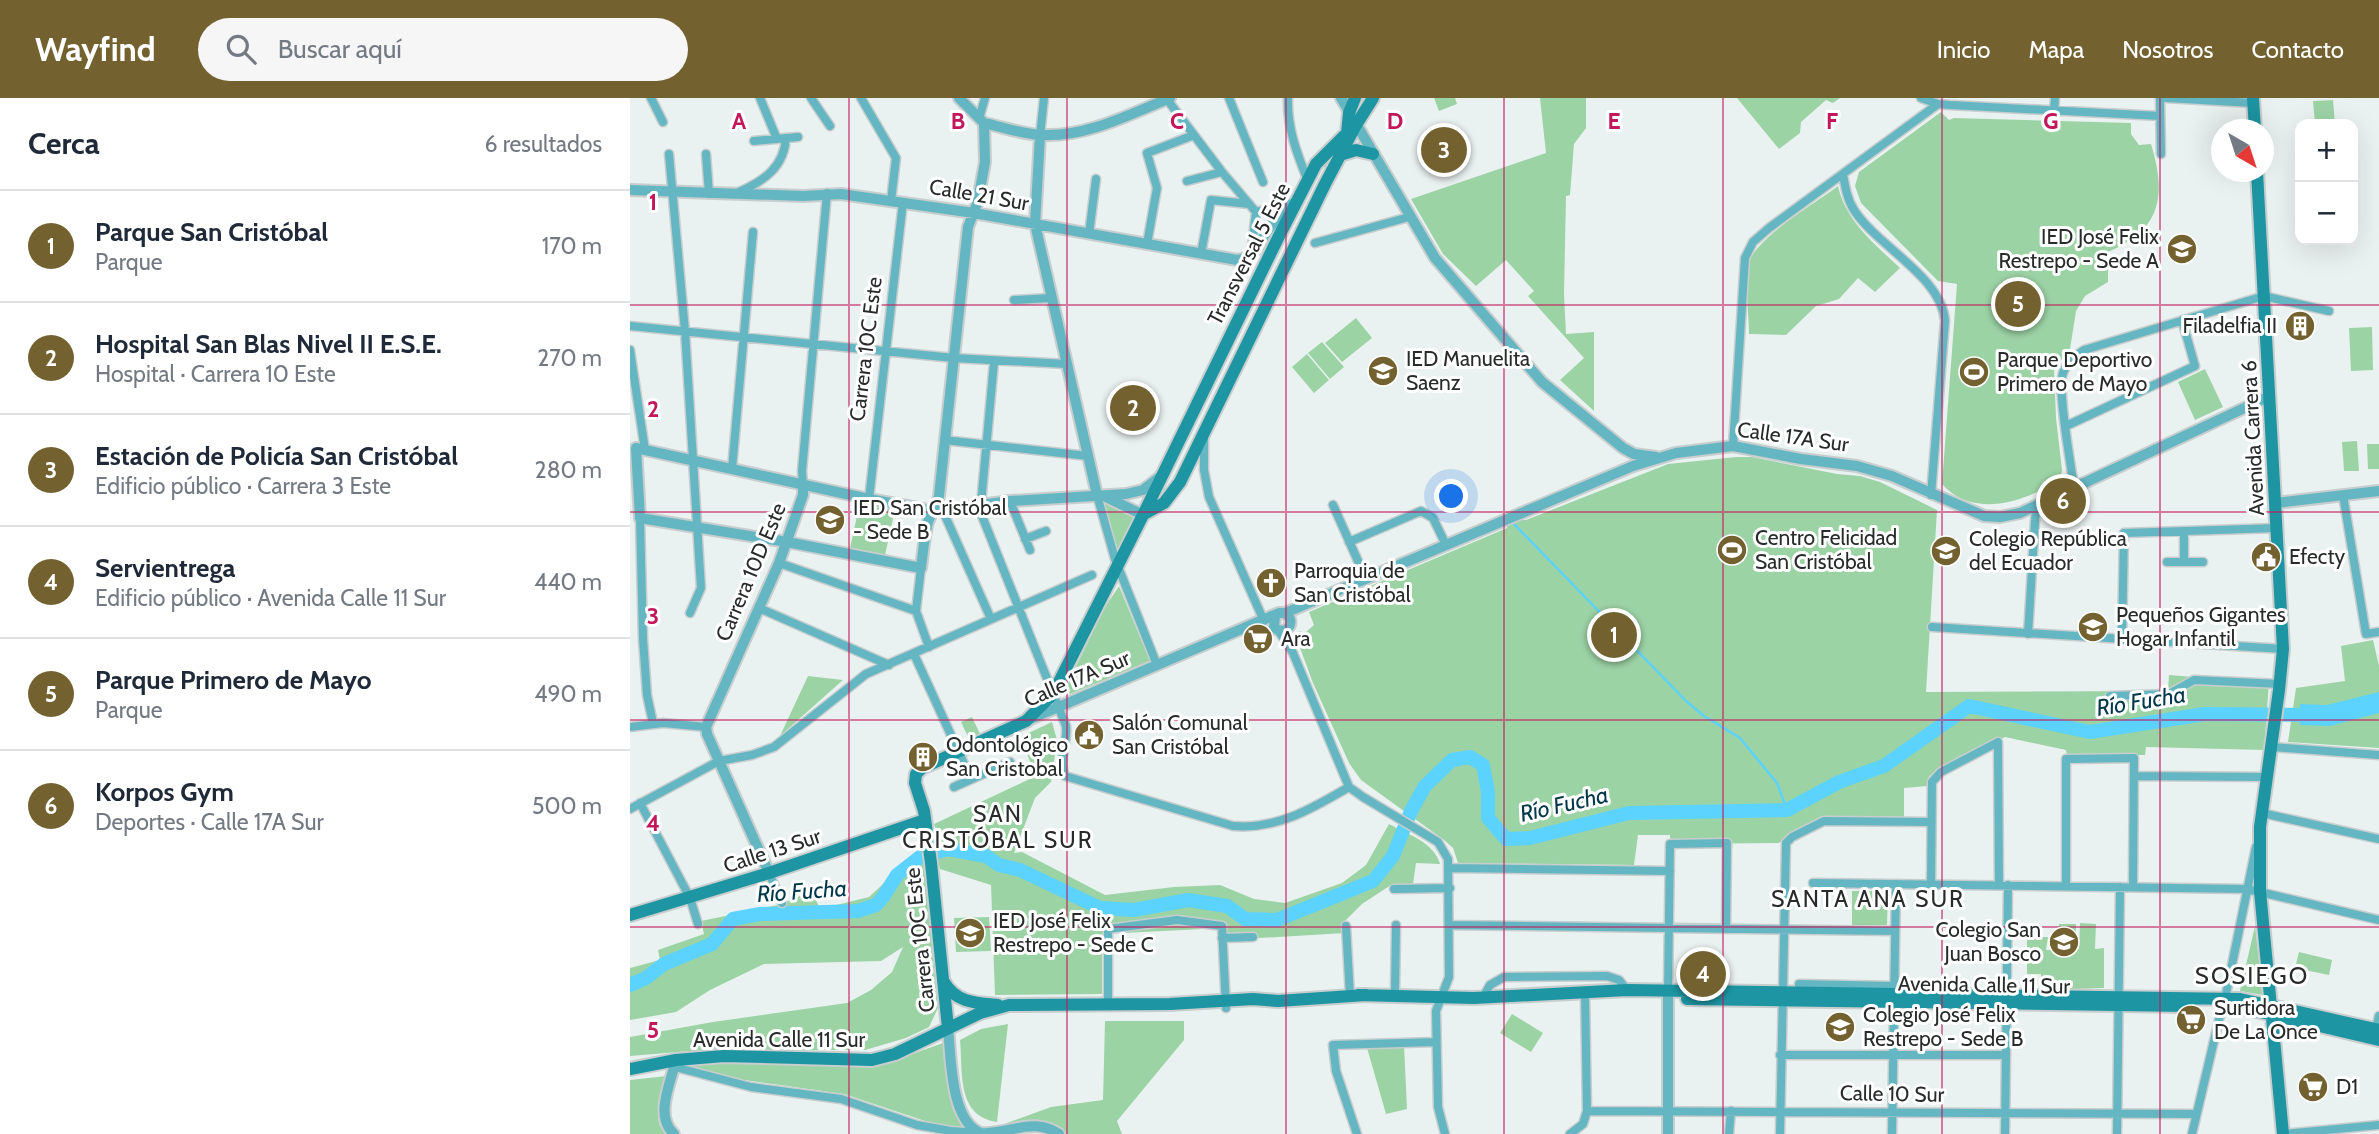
<!DOCTYPE html>
<html lang="es">
<meta charset="utf-8">
<style>
:root{--surface:#fff;--page:#f6f6f7;--text:#1f2937;--muted:#747a83;--line:#e0e1e3;--accent:#736230}
body{margin:0;font-family:Cabin,sans-serif;background:var(--page);color:var(--text)}
.controls{position:absolute;right:21px;top:21px;display:grid;overflow:hidden;border-radius:14px;box-shadow:0 7px 28px #0002}
.controls button{width:63px;height:63px;display:grid;place-items:center;padding:0;border:0;border-bottom:2px solid var(--line);background:var(--surface);color:var(--text);font:35px sans-serif}
.compass{position:absolute;left:1581px;top:21px;width:63px;height:63px;border-radius:50%;background:var(--surface);box-shadow:0 7px 28px #0002;rotate:141deg}
.you{position:absolute;left:822px;top:399px;width:24px;height:24px;margin:-18px;border:5px solid #fff;border-radius:50%;background:#1a73e8;box-shadow:0 0 0 10px #1a73e833}
.badge{display:grid;place-items:center;width:46px;height:46px;border-radius:50%;background:var(--accent);color:#fff;font-size:23px;font-weight:700}
.pin{position:absolute;translate:-50% -50%;border:4px solid #fff;box-shadow:0 2px 7px #0006}
.list{margin:0;padding:0;list-style:none}
h2{display:flex;justify-content:space-between;align-items:center;height:91px;margin:0;padding:0 28px;font-size:30px}
h2 small{font-size:23px;font-weight:400;color:var(--muted)}
.list li{display:grid;grid-template-columns:46px 1fr auto;gap:21px;align-items:center;box-sizing:border-box;height:112px;padding:0 28px;border-top:2px solid var(--line)}
.list b{display:block;font-size:26px;white-space:nowrap}
.list p{margin:0;font-size:23px;white-space:nowrap;color:var(--muted)}
.list em{font-size:23px;font-style:normal;color:var(--muted)}
.icon{flex:none;width:38px;height:38px;fill:none;stroke:currentColor;stroke-width:2;stroke-linecap:round;stroke-linejoin:round}
.map{position:relative;flex:none;width:1749px;height:1036px;overflow:hidden}
header{display:flex;align-items:center;gap:42px;box-sizing:border-box;height:98px;padding:0 35px;background:var(--accent);color:#fff}
header strong{font-size:33px}
nav{display:flex;gap:38px;margin-inline-start:auto;font-size:24px}
.search{width:490px;height:63px;background:var(--page);display:flex;align-items:center;gap:18px;box-sizing:border-box;padding:0 24px;border-radius:38px;color:var(--muted);font-size:26px}
main{display:flex}
aside{flex:1;background:var(--surface)}
.map>svg:first-child{display:block}
.green{fill:#9cd3a5}
.water{fill:#5cd2ff}
.lines{fill:none;stroke-linecap:round;stroke-linejoin:round}
.stream{stroke:#5cd2ff;stroke-width:2.5}
.river{stroke:#5cd2ff;stroke-width:14}
.minor-casing{stroke:#c7cecd;stroke-width:11}
.tertiary-casing{stroke:#c7cecd;stroke-width:14}
.secondary-casing{stroke:#c7cecd;stroke-width:16}
.minor{stroke:#64b6c2;stroke-width:8}
.tertiary{stroke:#64b6c2;stroke-width:10}
.secondary{stroke:#1d95a3;stroke-width:12}
.grid{fill:none;stroke:#c2185b;stroke-width:2;stroke-opacity:0.55}
.labels{text-anchor:middle;stroke-width:6;stroke-linejoin:round;paint-order:stroke}
.street-label{font-size:21px;fill:#282b2a;stroke:#fff}
.poi-label{font-size:21px;fill:#282b2a;stroke:#fff;text-anchor:start}
.water-label{font-size:23px;font-style:italic;fill:#003749;stroke:#fff}
.neighbourhood-label{font-size:23px;letter-spacing:2px;fill:#282b2a;stroke:#fff}
.quarter-label{font-size:24px;letter-spacing:2px;fill:#282b2a;stroke:#fff}
.grid-label{font-size:23px;text-anchor:middle;font-weight:bold;fill:#c2185b;stroke:#fff;stroke-width:6;stroke-linejoin:round;paint-order:stroke}
</style>
<header>
<strong>Wayfind</strong>
<div class="search"><svg class="icon" aria-label="search" viewBox="0 0 24 24"><circle cx="10" cy="10" r="6"/><path d="M15 15l6 6"/></svg>Buscar aquí</div>
<nav><a>Inicio</a><a>Mapa</a><a>Nosotros</a><a>Contacto</a></nav>
</header>
<main>
<aside>
<h2>Cerca<small>6 resultados</small></h2>
<ul class="list">
<li><span class="badge">1</span><div><b>Parque San Cristóbal</b><p>Parque</p></div><em>170 m</em></li>
<li><span class="badge">2</span><div><b>Hospital San Blas Nivel II E.S.E.</b><p>Hospital · Carrera 10 Este</p></div><em>270 m</em></li>
<li><span class="badge">3</span><div><b>Estación de Policía San Cristóbal</b><p>Edificio público · Carrera 3 Este</p></div><em>280 m</em></li>
<li><span class="badge">4</span><div><b>Servientrega</b><p>Edificio público · Avenida Calle 11 Sur</p></div><em>440 m</em></li>
<li><span class="badge">5</span><div><b>Parque Primero de Mayo</b><p>Parque</p></div><em>490 m</em></li>
<li><span class="badge">6</span><div><b>Korpos Gym</b><p>Deportes · Calle 17A Sur</p></div><em>500 m</em></li>
</ul>
</aside>
<div class="map">
<svg width="1749" height="1036" viewBox="0 0 1749 1036">
<rect width="100%" height="100%" fill="#eaf2f1"/>
<path class="green" d="M804,0H825L827,6L809,13Z
M910,0H956V30L944,46L940,97L936,98L934,196L936,236L964,234V313L930,282L954,260L898,198L904,193L876,162L846,188L813,156L781,101L916,55Z
M1107,0H1210L1203,5L1196,2L1171,24L1170,35L1149,51Z
M1703,2L1705,26H1685L1683,3Z
M1311,14L1319,22L1324,20L1501,25V36L1509,47L1521,46C1537,98 1531,132 1478,154V184L1455,198L1446,213L1440,251L1424,271L1426,320L1432,372L1430,381C1398,403 1343,422 1312,386L1327,186L1308,183L1231,105L1225,88L1229,74Z
M1208,88C1216,124 1245,146 1270,170L1245,194L1228,180L1209,201L1186,208L1156,237L1119,236C1119,216 1114,184 1119,165C1126,139 1186,105 1208,88Z
M726,220L742,240L712,264L695,245Z
M1742,229L1743,272L1721,273L1719,230Z
M692,244L714,269L700,281L678,255Z
M677,256L699,282L684,295L662,269Z
M1575,271L1593,309L1565,322L1548,284Z
M1727,343L1729,373H1714L1712,344Z
M1737,346H1749V371H1738Z
M1106,359H1122L1207,376L1230,378L1250,384L1307,412L1296,594L1538,593L1539,577L1639,585L1634,652L1516,649L1515,657H1437L1436,652L1375,639L1299,678L1298,688L1274,690V719L1192,718L1149,745L1040,746V737H1008L1004,767L828,765L823,750L814,742L731,682L719,665L683,585L666,539L670,533L675,535L684,527L679,514L877,430V425L885,422H896L1038,366Z
M473,401L506,419L489,456Z
M230,404L265,412L255,457L220,450Z
M489,488L520,563L440,596L436,589L475,509Z
M1743,542L1749,568V650L1658,644L1666,590L1715,583L1711,548Z
M178,578L213,582L150,638Z
M342,619L350,636L339,641L331,624Z
M422,624L427,642L421,684L405,700L384,755L392,754L475,797L544,789L590,787L624,801L655,805L712,785L736,767L759,726C777,736 804,744 810,766L786,765L783,786L761,787L732,806L715,823V835L595,842L594,830L472,836V896L365,897L361,787L310,771L305,749L310,743L304,726L406,678L390,639Z
M293,755L308,910L299,929L276,940L235,952H73L0,958V939L83,924L217,905L241,892L262,874L273,849L251,863L134,866L80,892L46,914L0,922V870L30,862L28,852L74,836L71,823L148,807L182,793L190,811L239,799L279,762Z
M1222,793H1258L1257,827H1222Z
M359,819L361,853L326,854L324,820Z
M1450,825L1466,826L1465,851L1474,850V890L1411,892V876H1397V839H1418L1416,852H1429V826H1446V851H1449Z
M1625,828L1633,897L1610,893Z
M1669,854L1702,862L1699,877L1665,870Z
M882,916L913,935L901,954L870,935Z
M475,923H554V942L487,1023L492,1036H436L417,1024L401,1022L374,1026L421,1009L473,1002Z
M378,926L367,1024C326,1018 333,974 330,942L351,931Z
M316,944L323,1012L334,1030L298,1024L214,996L107,981L62,969L64,966H182L226,969L251,967Z
M774,947L777,1011L756,1016L737,950Z
M37,978C32,996 20,1021 36,1036H0V982Z"/>
<path class="water" d="M1749,594V615L1700,628L1670,627V606L1697,607Z"/>
<g class="lines">
<path class="stream" d="M883,425L1056,603L1074,618L1110,640L1147,685L1157,712"/>
<path class="river" d="M0,887L16,880L34,866L82,846L103,821L130,816L228,813L246,807L253,799L267,777L290,759L318,751L356,758L369,767L390,772L470,810L504,812L558,802L597,808L615,821L647,822L743,783L763,758L781,713L795,688L822,662L840,659L853,667L858,694V720L876,741L900,740L999,715L1157,712L1209,684L1254,668L1339,608L1460,634L1575,616L1687,617"/>
<g class="minor-casing">
<path id="minor" d="M21,0L33,24
M130,0L147,41
M181,0L200,28
M231,0L266,60L261,103
M536,0L592,74L626,114L621,157
M599,0L633,84
M658,0C657,30 667,56 678,83
M1291,0L1308,6L1320,7L1530,18
M1530,0L1531,56
M1536,0L1623,5
M1424,13L1425,0
M349,21L355,0
M410,38L414,0
M124,43L168,39
M39,56L55,233L71,490L60,515
M76,56L79,96
M1213,76C1215,88 1217,101 1224,112C1247,148 1312,179 1315,223L1301,397
M557,83L592,74
M109,94C134,83 154,69 156,40
M626,114L667,104
M459,136L466,81
M685,145L779,119
M517,146L527,90L517,55L564,37
M571,156L581,102L619,106
M384,202L421,200
M0,228L324,260L437,266
M0,252L15,352
M364,264L351,406L352,418L436,628C438,644 428,664 435,678L603,728C647,732 683,710 719,689
M1436,328L1565,268L1552,222
M574,339V372L579,399L634,523
M314,342L458,358
M1103,348L1115,160L1123,144L1139,130L1308,6
M102,371L123,134
M173,387L172,373L197,95
M1444,389C1441,367 1427,292 1433,275C1437,264 1445,258 1454,252L1634,198L1699,213
M467,397L485,461L527,567
M1713,397L1736,536L1749,534
M239,401L273,104
M380,403L400,452
M703,407L736,481
M313,413L361,521
M10,420L13,541L17,597L23,625
M395,441L416,433
M719,444L791,413L803,420L816,447
M1537,464H1573
M1554,464V433
M149,465L286,513
M291,470L286,513L299,549
M129,510L259,567
M1302,529L1653,551
M648,532L663,555L719,689L733,699L808,744L818,761L819,879L806,913L808,1009L815,1036
M1398,536L1406,407
M1492,542L1494,435L1647,430
M284,556L341,681
M1480,598L1539,596L1564,582L1650,586
M0,629L33,625L76,629
M1642,649L1749,657
M1504,678L1638,679
M324,689L380,664
M10,705L60,800L68,826
M0,711L89,663L122,657L144,649L236,576L462,477
M1632,715L1749,741
M820,770L1040,773
M139,775L152,805
M1183,785L1617,791L1749,822
M1301,786L1302,684L1311,674L1368,644L1369,787
M1436,788V661L1504,660L1503,789
M764,791L820,790
M819,827L1265,833
M716,828L720,898
M592,840L623,839
M1038,892L1040,746L1097,745L1096,831
M765,894L766,827
M856,894L860,887L874,879L977,878L989,882L997,892
M1169,894V886L1264,888
M1595,901L1626,749
M478,907V831L547,822L592,828L596,910
M1745,935L1749,918
M1150,957H1376
M45,969L121,989L211,1001L287,1027L321,1033L351,1035
M957,1013L1566,1016
M727,1036L706,973L703,947L806,944
M940,1036L953,1026L957,1013L955,896
M1099,1036L1101,1013
M1150,1036L1156,745L1162,739L1194,723L1301,724
M1262,1036L1266,786
M1375,1036L1378,787
M1487,1036L1490,789
M1562,1036L1592,909
M1654,1036L1749,1027"/>
</g>
<g class="tertiary-casing">
<path id="tertiary" d="M329,0L354,25L355,64L348,103L338,129L309,398C307,408 301,415 298,424C294,439 293,455 291,470L157,444L10,420L6,350L239,401L303,413H307L380,403L496,396L513,392L530,379
M711,0L805,160L912,284L993,350L1004,356L1026,359
M354,25C373,29 394,37 413,37C457,39 500,16 540,0
M410,38L405,126L467,397
M0,92L173,98L211,96L344,115L607,162C625,160 628,146 638,132C644,123 654,116 662,109
M476,399L513,417
M1646,405L1749,393
M645,518L644,529C655,540 668,524 655,515
M398,622L649,515H655L1003,368L1046,355L1103,348L1171,361L1227,368L1262,378L1354,418L1370,419L1390,415L1640,298
M139,775L77,636L76,629L149,465L173,397V387
M318,930C321,957 320,1024 351,1035C359,1036 374,1033 383,1031C399,1027 414,1026 429,1036
M44,1036C24,1018 41,984 46,962
M1038,1036V892"/>
</g>
<g class="secondary-casing">
<path id="secondary" d="M1623,0L1625,32
M710,57L726,52L743,56
M1627,74L1653,551L1649,592L1630,729V793L1653,1036
M514,416L534,405L550,384L695,86L726,27L743,0
M0,817L139,775L295,722
M314,884C326,905 346,905 368,907
M728,897L844,900L997,892L1610,901L1749,932
M1057,901L1556,908
M1592,909L1618,911L1749,942
M318,930L301,765L294,713L285,685L286,676L292,670L396,623L423,596L513,417L648,140L686,66L717,35L719,15L725,0
M0,971L46,962L94,958L242,962L265,956L350,915L379,907L540,906L623,901L648,903L736,897"/>
</g>
<use href="#minor" class="minor"/>
<use href="#tertiary" class="tertiary"/>
<use href="#secondary" class="secondary"/>
</g>
<path class="grid" d="M219,0V1036M437,0V1036M656,0V1036M874,0V1036M1093,0V1036M1312,0V1036M1530,0V1036M0,207H1749M0,414H1749M0,622H1749M0,829H1749"/>
<defs>
<g id="school-disc" transform="scale(1.575)"><circle r="9.5" fill="#736230" stroke="#fff"/><path d="M0-5L7-2L0 1L-7-2ZM-4 1L0 2.5L4 1V4Q0 6-4 4Z" fill="#fff"/></g>
<g id="building-disc" transform="scale(1.575)"><circle r="9.5" fill="#736230" stroke="#fff"/><path d="M-4-6H4V6H1V3H-1V6H-4ZM-2.5-4.3h1.7v1.8h-1.7ZM.8-4.3h1.7v1.8H.8ZM-2.5-1h1.7V.8h-1.7ZM.8-1h1.7V.8H.8Z" fill="#fff"/></g>
<g id="stadium-disc" transform="scale(1.575)"><circle r="9.5" fill="#736230" stroke="#fff"/><path d="M0-5a6.5 5 0 1 0 0 10a6.5 5 0 1 0 0-10ZM-3.5-1.8h7v3.6h-7Z" fill="#fff"/></g>
<g id="civic-disc" transform="scale(1.575)"><circle r="9.5" fill="#736230" stroke="#fff"/><path d="M-.6-6.5H3V-4.5H.6V-3L4-1V1h2V6H-6V1h2V-1L-.6-3ZM-1.2 2.5V6h2.4V2.5Z" fill="#fff"/></g>
<g id="church-disc" transform="scale(1.575)"><circle r="9.5" fill="#736230" stroke="#fff"/><path d="M-1.2-6h2.4v3.5h3.3v2.4h-3.3V6h-2.4V-.1h-3.3v-2.4h3.3Z" fill="#fff"/></g>
<g id="supermarket-disc" transform="scale(1.575)"><circle r="9.5" fill="#736230" stroke="#fff"/><path d="M-6-5.5h2.5l.6 2H6L4.5 2H-2.5L-4.4-4H-6ZM-1.5 3.2a1.3 1.3 0 1 0 .1 0ZM3 3.2a1.3 1.3 0 1 0 .1 0Z" fill="#fff"/></g>
</defs>
<g fill-rule="evenodd">
<use href="#school-disc" x="1552" y="151"/>
<use href="#building-disc" x="1670" y="228"/>
<use href="#school-disc" x="753" y="273"/>
<use href="#stadium-disc" x="1344" y="274"/>
<use href="#school-disc" x="200" y="422"/>
<use href="#stadium-disc" x="1102" y="452"/>
<use href="#school-disc" x="1316" y="453"/>
<use href="#civic-disc" x="1636" y="459"/>
<use href="#church-disc" x="641" y="485"/>
<use href="#school-disc" x="1463" y="529"/>
<use href="#supermarket-disc" x="628" y="541"/>
<use href="#civic-disc" x="459" y="637"/>
<use href="#building-disc" x="293" y="659"/>
<use href="#school-disc" x="340" y="835"/>
<use href="#school-disc" x="1434" y="844"/>
<use href="#supermarket-disc" x="1561" y="922"/>
<use href="#school-disc" x="1210" y="929"/>
<use href="#supermarket-disc" x="1683" y="989"/>
</g>
<g class="labels">
<g class="street-label">
<text transform="translate(349 97) rotate(10)" y="7">Calle 21 Sur</text>
<text transform="translate(619 156) rotate(-63)" y="7">Transversal 5 Este</text>
<text transform="translate(236 251) rotate(-83)" y="7">Carrera 10C Este</text>
<text transform="translate(1163 339) rotate(8)" y="7">Calle 17A Sur</text>
<text transform="translate(1623 340) rotate(-93)" y="7">Avenida Carrera 6</text>
<text transform="translate(121 474) rotate(-67)" y="7">Carrera 10D Este</text>
<text transform="translate(447 581) rotate(-23)" y="7">Calle 17A Sur</text>
<text transform="translate(142 753) rotate(-18)" y="7">Calle 13 Sur</text>
<text transform="translate(290 842) rotate(-96)" y="7">Carrera 10C Este</text>
<text transform="translate(1354 887) rotate(1)" y="7">Avenida Calle 11 Sur</text>
<text x="149" y="949">Avenida Calle 11 Sur</text>
<text transform="translate(1262 996) rotate(1)" y="7">Calle 10 Sur</text>
</g>
<g class="poi-label">
<text x="1529" y="146" text-anchor="end">IED José Felix<tspan x="1529" dy="24">Restrepo - Sede A</tspan></text>
<text x="1647" y="235" text-anchor="end">Filadelfia II</text>
<text x="776" y="268">IED Manuelita<tspan x="776" dy="24">Saenz</tspan></text>
<text x="1367" y="269">Parque Deportivo<tspan x="1367" dy="24">Primero de Mayo</tspan></text>
<text x="223" y="417">IED San Cristóbal<tspan x="223" dy="24">- Sede B</tspan></text>
<text x="1125" y="447">Centro Felicidad<tspan x="1125" dy="24">San Cristóbal</tspan></text>
<text x="1339" y="448">Colegio República<tspan x="1339" dy="24">del Ecuador</tspan></text>
<text x="1659" y="466">Efecty</text>
<text x="664" y="480">Parroquia de<tspan x="664" dy="24">San Cristóbal</tspan></text>
<text x="1486" y="524">Pequeños Gigantes<tspan x="1486" dy="24">Hogar Infantil</tspan></text>
<text x="651" y="548">Ara</text>
<text x="482" y="632">Salón Comunal<tspan x="482" dy="24">San Cristóbal</tspan></text>
<text x="316" y="654">Odontológico<tspan x="316" dy="24">San Cristobal</tspan></text>
<text x="363" y="830">IED José Felix<tspan x="363" dy="24">Restrepo - Sede C</tspan></text>
<text x="1411" y="839" text-anchor="end">Colegio San<tspan x="1411" dy="24">Juan Bosco</tspan></text>
<text x="1584" y="917">Surtidora<tspan x="1584" dy="24">De La Once</tspan></text>
<text x="1233" y="924">Colegio José Felix<tspan x="1233" dy="24">Restrepo - Sede B</tspan></text>
<text x="1706" y="996">D1</text>
</g>
<g class="water-label">
<text transform="translate(1511 603) rotate(-9)" y="8">Río Fucha</text>
<text transform="translate(934 706) rotate(-13)" y="8">Río Fucha</text>
<text transform="translate(172 793) rotate(-4)" y="8">Río Fucha</text>
</g>
<g class="neighbourhood-label">
<text x="368" y="724">SAN<tspan x="368" dy="26">CRISTÓBAL SUR</tspan></text>
<text x="1238" y="809">SANTA ANA SUR</text>
</g>
<g class="quarter-label">
<text x="1622" y="886">SOSIEGO</text>
</g>
</g>
<g class="grid-label">
<text x="109" y="31">A</text>
<text x="328" y="31">B</text>
<text x="547" y="31">C</text>
<text x="765" y="31">D</text>
<text x="984" y="31">E</text>
<text x="1202" y="31">F</text>
<text x="1421" y="31">G</text>
<text x="23" y="112">1</text>
<text x="23" y="319">2</text>
<text x="23" y="526">3</text>
<text x="23" y="733">4</text>
<text x="23" y="940">5</text>
</g>
</svg>
<div class="controls">
<button>+</button>
<button>−</button>
</div>
<svg class="compass" viewBox="-18 -18 36 36"><path d="M0-13l5 13h-10z" fill="#e53935"/><path d="M0 13l5-13h-10z" fill="#747a83"/></svg>
<div class="you"></div>
<div class="pin badge" style="left:984px;top:537px">1</div>
<div class="pin badge" style="left:503px;top:310px">2</div>
<div class="pin badge" style="left:814px;top:52px">3</div>
<div class="pin badge" style="left:1073px;top:876px">4</div>
<div class="pin badge" style="left:1388px;top:206px">5</div>
<div class="pin badge" style="left:1433px;top:403px">6</div>
</div>
</main>
